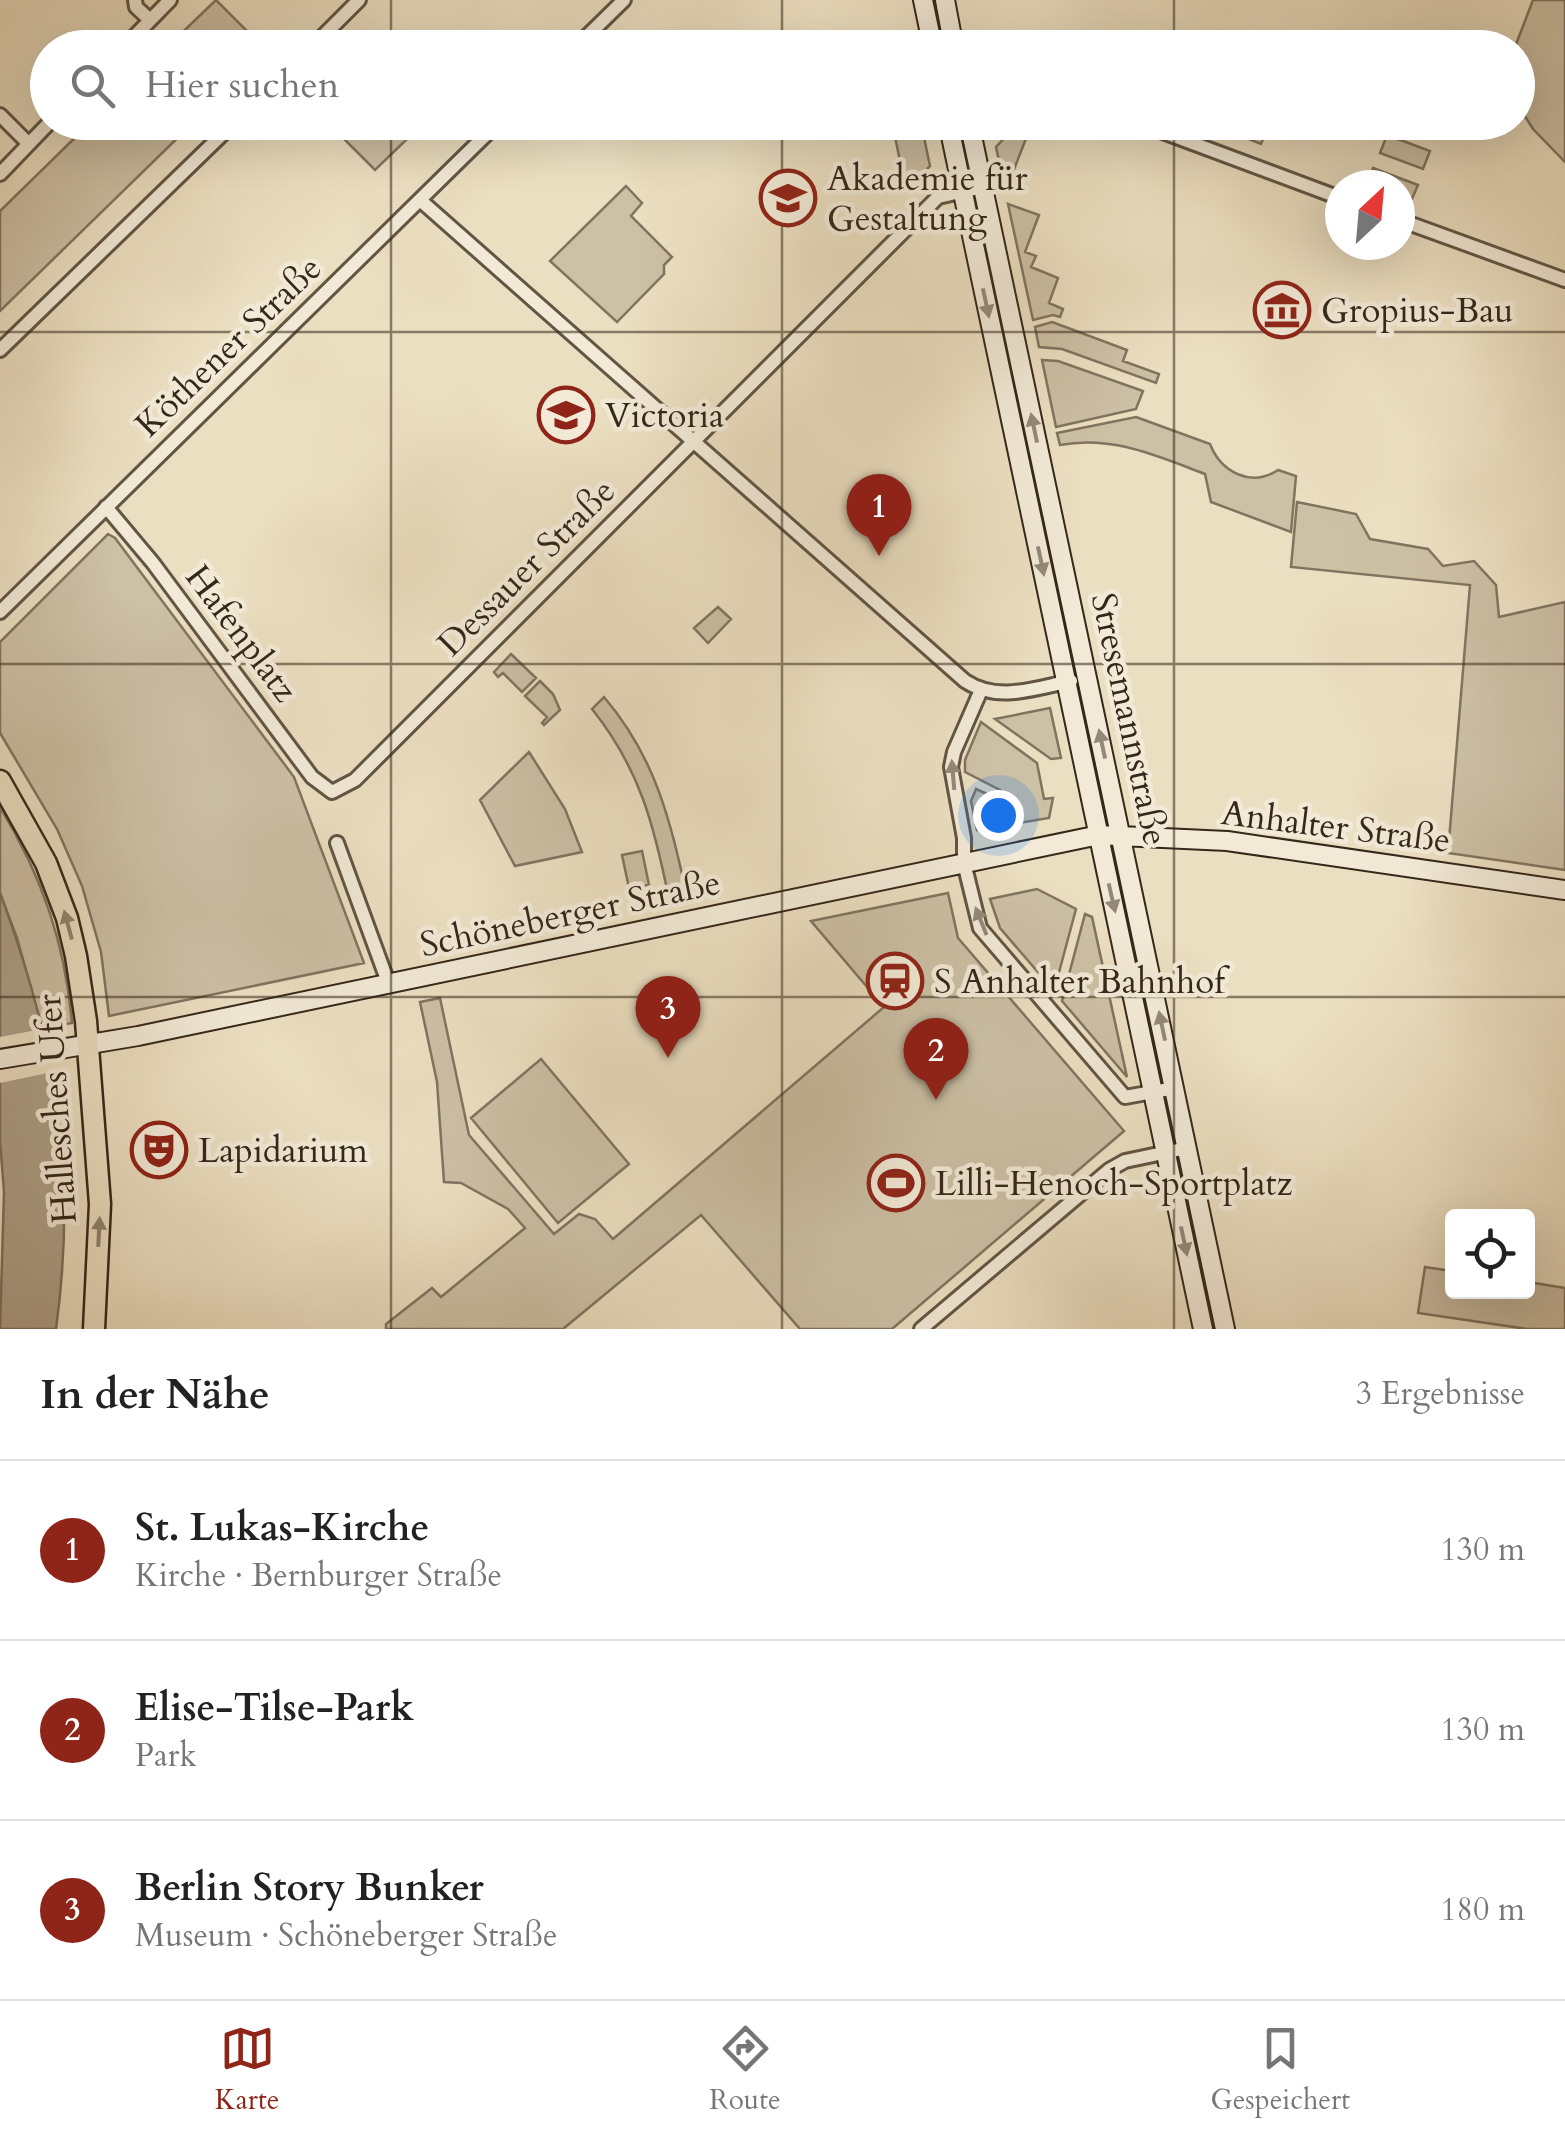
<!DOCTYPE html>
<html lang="de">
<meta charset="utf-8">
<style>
:root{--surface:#fff;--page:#f6f6f6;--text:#222;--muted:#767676;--line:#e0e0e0;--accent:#8f2418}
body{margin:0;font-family:Cardo,serif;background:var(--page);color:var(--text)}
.controls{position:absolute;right:30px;bottom:30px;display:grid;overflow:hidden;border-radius:10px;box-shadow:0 10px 40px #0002}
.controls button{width:90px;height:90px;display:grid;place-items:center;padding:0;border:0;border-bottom:2px solid var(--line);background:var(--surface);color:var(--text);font:50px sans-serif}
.compass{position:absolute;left:1325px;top:170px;width:90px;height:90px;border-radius:50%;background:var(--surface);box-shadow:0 10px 40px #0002;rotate:26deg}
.you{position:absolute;left:998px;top:815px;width:35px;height:35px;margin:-25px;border:8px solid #fff;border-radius:50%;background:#1a73e8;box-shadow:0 0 0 15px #1a73e833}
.badge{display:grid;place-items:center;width:65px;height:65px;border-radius:50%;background:var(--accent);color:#fff;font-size:32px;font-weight:700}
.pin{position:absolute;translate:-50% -82px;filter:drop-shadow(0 2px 5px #0008)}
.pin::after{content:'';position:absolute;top:52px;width:35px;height:30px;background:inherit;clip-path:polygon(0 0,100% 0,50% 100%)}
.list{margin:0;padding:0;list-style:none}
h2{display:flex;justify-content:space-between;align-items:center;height:130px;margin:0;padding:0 40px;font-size:42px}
h2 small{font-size:32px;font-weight:400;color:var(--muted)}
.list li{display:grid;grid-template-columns:65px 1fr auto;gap:30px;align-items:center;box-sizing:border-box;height:180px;padding:0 40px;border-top:2px solid var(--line)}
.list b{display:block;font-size:38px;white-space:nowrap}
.list p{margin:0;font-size:32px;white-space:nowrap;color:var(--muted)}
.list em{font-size:32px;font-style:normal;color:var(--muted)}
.icon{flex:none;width:55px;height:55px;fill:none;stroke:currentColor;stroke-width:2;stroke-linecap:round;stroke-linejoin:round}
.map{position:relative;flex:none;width:1565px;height:1329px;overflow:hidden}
.search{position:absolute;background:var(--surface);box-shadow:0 10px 40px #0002;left:30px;right:30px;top:30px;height:110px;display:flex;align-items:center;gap:25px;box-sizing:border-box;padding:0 35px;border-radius:55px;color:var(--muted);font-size:38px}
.sheet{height:670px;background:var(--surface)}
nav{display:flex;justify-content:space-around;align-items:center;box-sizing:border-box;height:140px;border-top:2px solid var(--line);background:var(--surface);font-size:28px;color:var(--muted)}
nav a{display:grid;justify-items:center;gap:5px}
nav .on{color:var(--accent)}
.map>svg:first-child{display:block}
.green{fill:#ccc0a5;stroke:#807460;stroke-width:2.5}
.water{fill:#ada088;stroke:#7d705c;stroke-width:2.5}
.pier{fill:#ebdfc1}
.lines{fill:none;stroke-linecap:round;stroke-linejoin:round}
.street-casing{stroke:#625544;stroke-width:18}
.secondary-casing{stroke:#35271a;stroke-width:22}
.primary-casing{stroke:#35271a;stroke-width:25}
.street{stroke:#f2ead7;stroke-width:12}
.secondary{stroke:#f2ead7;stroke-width:18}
.primary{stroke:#ebdfc1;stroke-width:20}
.oneway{fill:#948878}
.oneway2{fill:#90836e}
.grid{fill:none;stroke:#35271a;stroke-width:2.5;stroke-opacity:0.55}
.labels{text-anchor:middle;stroke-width:9;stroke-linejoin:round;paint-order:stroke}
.poi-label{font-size:35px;fill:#35271a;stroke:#f2ead7;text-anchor:start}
.street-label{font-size:35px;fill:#35271a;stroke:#f2ead7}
</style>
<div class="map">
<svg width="1565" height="1329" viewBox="0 0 1565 1329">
<rect width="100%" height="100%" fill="#ebdfc1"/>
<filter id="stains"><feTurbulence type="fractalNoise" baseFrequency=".002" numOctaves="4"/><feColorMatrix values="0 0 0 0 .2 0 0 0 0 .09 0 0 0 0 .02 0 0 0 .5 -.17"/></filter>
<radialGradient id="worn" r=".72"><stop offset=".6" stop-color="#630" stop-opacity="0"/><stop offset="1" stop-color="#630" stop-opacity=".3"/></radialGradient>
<path class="green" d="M216,0L263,47H167Z
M1533,0H1565V162L1533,129L1518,105V48L1515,47Z
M91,122L193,123L0,311V211Z
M1254,122L1268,128L1261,144L1218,127L1220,123Z
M328,123H388L406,140L375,170Z
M897,123H921L930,166L906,190L893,127Z
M1018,123H1032L1008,185L1004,184L996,147Z
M1387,135L1430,151L1423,169L1380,153Z
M1373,168L1418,185L1411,201L1400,197V185L1367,184Z
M626,186L642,203L631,216L672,257L664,265V274L617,322L550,261Z
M1008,204L1039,215L1025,252L1036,256L1031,267L1058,278L1049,303L1063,309L1060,317L1053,315L1033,320Z
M1052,322L1127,350L1123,361L1159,374L1156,383L1062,349L1039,347L1035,327Z
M1042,360L1058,361L1143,391L1136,409L1056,427Z
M1136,417L1210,444C1221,472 1251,488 1278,470L1296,476L1291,532L1211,502L1205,474C1157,456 1112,435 1060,445L1057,433Z
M1297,502L1356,514L1370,539L1428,549L1443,566L1474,561L1496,585L1499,617L1565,602V870L1448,853L1470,585L1291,567Z
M108,534L115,538L294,777L364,963L109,1016L101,952L82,886L57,829L0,733V642Z
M718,607L731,619L708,643L694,628Z
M511,654L536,678L522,692L503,673L498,677L494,672Z
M540,681L553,694L560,710L544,725L542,723L547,717L525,696Z
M604,697C656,758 670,820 687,896L669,899C654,825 640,769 592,709Z
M1050,708L1061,758L1051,759L995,719Z
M981,722L1037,763L1044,799L1053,798L1049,818L977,830L971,801L976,789L996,798L1000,790L965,772V760Z
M529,752L565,809L582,852L515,866L480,800Z
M0,807C42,876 65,943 72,1023L42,1028L17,938L0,893Z
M642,851L649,885L629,888L622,855Z
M1037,889L1076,909L1054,991L1000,928L990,899Z
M948,893L958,938L1124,1131L892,1329H800L701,1215L563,1329H386V1324L432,1288L441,1297L525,1228L508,1209L461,1183L444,1182L437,1082L420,1002L440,998L469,1135L554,1234L579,1214L595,1219L613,1239L884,1007L811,921Z
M1085,914L1092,917L1127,1077L1062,1001Z
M541,1059L629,1164L558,1223L471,1118Z
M1425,1267L1452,1271V1292H1528V1282L1565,1288V1329H1527L1418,1313Z"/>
<path class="water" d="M0,893C56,1044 78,1168 56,1329H0L4,1192L0,1141Z"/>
<path class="pier" d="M47,1028L57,1071L0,1083V1037Z"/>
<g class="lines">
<g class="street-casing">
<path id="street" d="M135,0L136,7L150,20
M123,48L170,0
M311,48L359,0
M575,48L624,0
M0,115L29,144
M1136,122L1340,198
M0,174L50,122
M420,200L965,681C998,703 1035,688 1071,681
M1400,220L1565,280
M0,350L235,122
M106,507L153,563L312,777L332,792L355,780L938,197L983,187
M0,612L499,122
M981,690L954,752L951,767L964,838V863L980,928L1125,1097L1175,1088
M337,843L389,985
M921,1329L1109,1170L1125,1161L1187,1148"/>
</g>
<g class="secondary-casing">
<path id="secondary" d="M923,0L933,48
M945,0L954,48
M948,122L1203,1329
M969,122L1225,1329
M0,1059L138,1036L1099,835L1227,841L1565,890"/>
</g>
<g class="primary-casing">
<path id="primary" d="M0,781L46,863L67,918L76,956L86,1021L100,1204L94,1329"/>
</g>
<use href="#street" class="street"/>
<use href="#secondary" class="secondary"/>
<use href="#primary" class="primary"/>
</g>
<defs><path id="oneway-solid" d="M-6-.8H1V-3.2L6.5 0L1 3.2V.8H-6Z" transform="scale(2.5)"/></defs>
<g class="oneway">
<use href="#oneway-solid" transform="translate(986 303) rotate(78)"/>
<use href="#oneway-solid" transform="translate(1034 428) rotate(-102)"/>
<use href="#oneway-solid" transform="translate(1041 561) rotate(78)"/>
<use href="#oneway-solid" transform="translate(1102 744) rotate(-102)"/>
<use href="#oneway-solid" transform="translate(953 775) rotate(-95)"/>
<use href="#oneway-solid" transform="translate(1112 898) rotate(77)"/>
<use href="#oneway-solid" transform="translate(981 921) rotate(-112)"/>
<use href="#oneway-solid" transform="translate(1162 1026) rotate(-102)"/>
<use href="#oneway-solid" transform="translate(1184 1241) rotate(78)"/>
</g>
<g class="oneway2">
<use href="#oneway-solid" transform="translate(68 925) rotate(-105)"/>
<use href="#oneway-solid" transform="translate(99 1232) rotate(-87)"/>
</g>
<path class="grid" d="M391,0V48M782,0V48M1174,0V48M391,122V1329M782,122V1329M1174,122V1329M0,332H1565M0,664H1565M0,997H1565"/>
<defs>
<g id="university-ring" transform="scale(2.875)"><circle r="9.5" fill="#f2ead7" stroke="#8f2418" stroke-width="1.5"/><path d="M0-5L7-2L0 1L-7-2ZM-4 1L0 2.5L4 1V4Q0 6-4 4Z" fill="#8f2418"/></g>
<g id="museum-ring" transform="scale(2.875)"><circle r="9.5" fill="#f2ead7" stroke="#8f2418" stroke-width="1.5"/><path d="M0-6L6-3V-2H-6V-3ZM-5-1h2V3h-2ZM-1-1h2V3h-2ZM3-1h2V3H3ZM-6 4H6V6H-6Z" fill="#8f2418"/></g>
<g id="station-ring" transform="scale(2.875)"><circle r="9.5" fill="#f2ead7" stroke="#8f2418" stroke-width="1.5"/><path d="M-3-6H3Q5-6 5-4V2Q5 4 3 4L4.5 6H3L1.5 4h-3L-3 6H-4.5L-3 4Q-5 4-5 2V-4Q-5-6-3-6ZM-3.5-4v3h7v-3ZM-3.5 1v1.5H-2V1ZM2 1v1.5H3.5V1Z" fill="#8f2418"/></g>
<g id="theatre-ring" transform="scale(2.875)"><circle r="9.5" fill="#f2ead7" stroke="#8f2418" stroke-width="1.5"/><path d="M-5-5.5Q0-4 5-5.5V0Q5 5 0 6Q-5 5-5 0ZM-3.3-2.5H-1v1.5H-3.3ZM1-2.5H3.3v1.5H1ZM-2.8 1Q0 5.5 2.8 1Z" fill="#8f2418"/></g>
<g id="stadium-ring" transform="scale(2.875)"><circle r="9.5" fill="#f2ead7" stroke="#8f2418" stroke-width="1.5"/><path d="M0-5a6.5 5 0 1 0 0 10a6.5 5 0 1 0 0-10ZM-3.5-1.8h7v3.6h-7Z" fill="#8f2418"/></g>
</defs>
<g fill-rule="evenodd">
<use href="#university-ring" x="788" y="198"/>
<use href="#museum-ring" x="1282" y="310"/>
<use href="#university-ring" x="566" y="415"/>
<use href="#station-ring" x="895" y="981"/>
<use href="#theatre-ring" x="159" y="1150"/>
<use href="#stadium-ring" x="896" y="1183"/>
</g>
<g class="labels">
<g class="poi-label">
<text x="827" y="190">Akademie für<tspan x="827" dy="40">Gestaltung</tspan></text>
<text x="1321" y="322">Gropius-Bau</text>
<text x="605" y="427">Victoria</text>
<text x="934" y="993">S Anhalter Bahnhof</text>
<text x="198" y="1162">Lapidarium</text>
<text x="935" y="1195">Lilli-Henoch-Sportplatz</text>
</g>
<g class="street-label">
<text transform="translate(228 346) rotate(-44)" y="12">Köthener Straße</text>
<text transform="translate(526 567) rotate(-45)" y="12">Dessauer Straße</text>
<text transform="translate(242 633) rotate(53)" y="12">Hafenplatz</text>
<text transform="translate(1130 719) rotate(78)" y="12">Stresemannstraße</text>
<text transform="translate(1336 826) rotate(7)" y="12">Anhalter Straße</text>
<text transform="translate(570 913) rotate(-12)" y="12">Schöneberger Straße</text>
<text transform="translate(56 1109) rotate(-94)" y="12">Hallesches Ufer</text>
</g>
</g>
<rect width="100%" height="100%" filter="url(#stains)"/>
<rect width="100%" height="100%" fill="url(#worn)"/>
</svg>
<div class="controls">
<button><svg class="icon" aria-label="locate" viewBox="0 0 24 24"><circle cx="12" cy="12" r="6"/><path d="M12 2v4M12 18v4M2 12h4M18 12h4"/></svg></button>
</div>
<svg class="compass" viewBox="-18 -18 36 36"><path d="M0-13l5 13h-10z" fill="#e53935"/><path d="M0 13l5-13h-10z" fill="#767676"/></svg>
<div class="you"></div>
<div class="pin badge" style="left:879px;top:556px">1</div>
<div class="pin badge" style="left:936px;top:1100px">2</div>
<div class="pin badge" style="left:668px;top:1058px">3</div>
<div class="search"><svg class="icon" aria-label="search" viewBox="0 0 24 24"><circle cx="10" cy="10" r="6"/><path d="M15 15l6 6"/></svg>Hier suchen</div>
</div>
<section class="sheet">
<h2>In der Nähe<small>3 Ergebnisse</small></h2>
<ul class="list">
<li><span class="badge">1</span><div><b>St. Lukas-Kirche</b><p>Kirche · Bernburger Straße</p></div><em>130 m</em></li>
<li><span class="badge">2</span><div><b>Elise-Tilse-Park</b><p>Park</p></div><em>130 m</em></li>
<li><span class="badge">3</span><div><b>Berlin Story Bunker</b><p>Museum · Schöneberger Straße</p></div><em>180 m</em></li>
</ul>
</section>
<nav>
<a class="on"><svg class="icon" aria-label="map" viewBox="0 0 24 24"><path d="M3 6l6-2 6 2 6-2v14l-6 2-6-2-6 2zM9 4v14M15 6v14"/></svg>Karte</a>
<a><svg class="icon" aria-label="directions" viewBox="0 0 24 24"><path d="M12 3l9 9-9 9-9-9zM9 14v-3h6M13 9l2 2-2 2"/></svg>Route</a>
<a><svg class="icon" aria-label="saved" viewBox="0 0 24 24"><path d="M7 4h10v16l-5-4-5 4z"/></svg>Gespeichert</a>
</nav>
